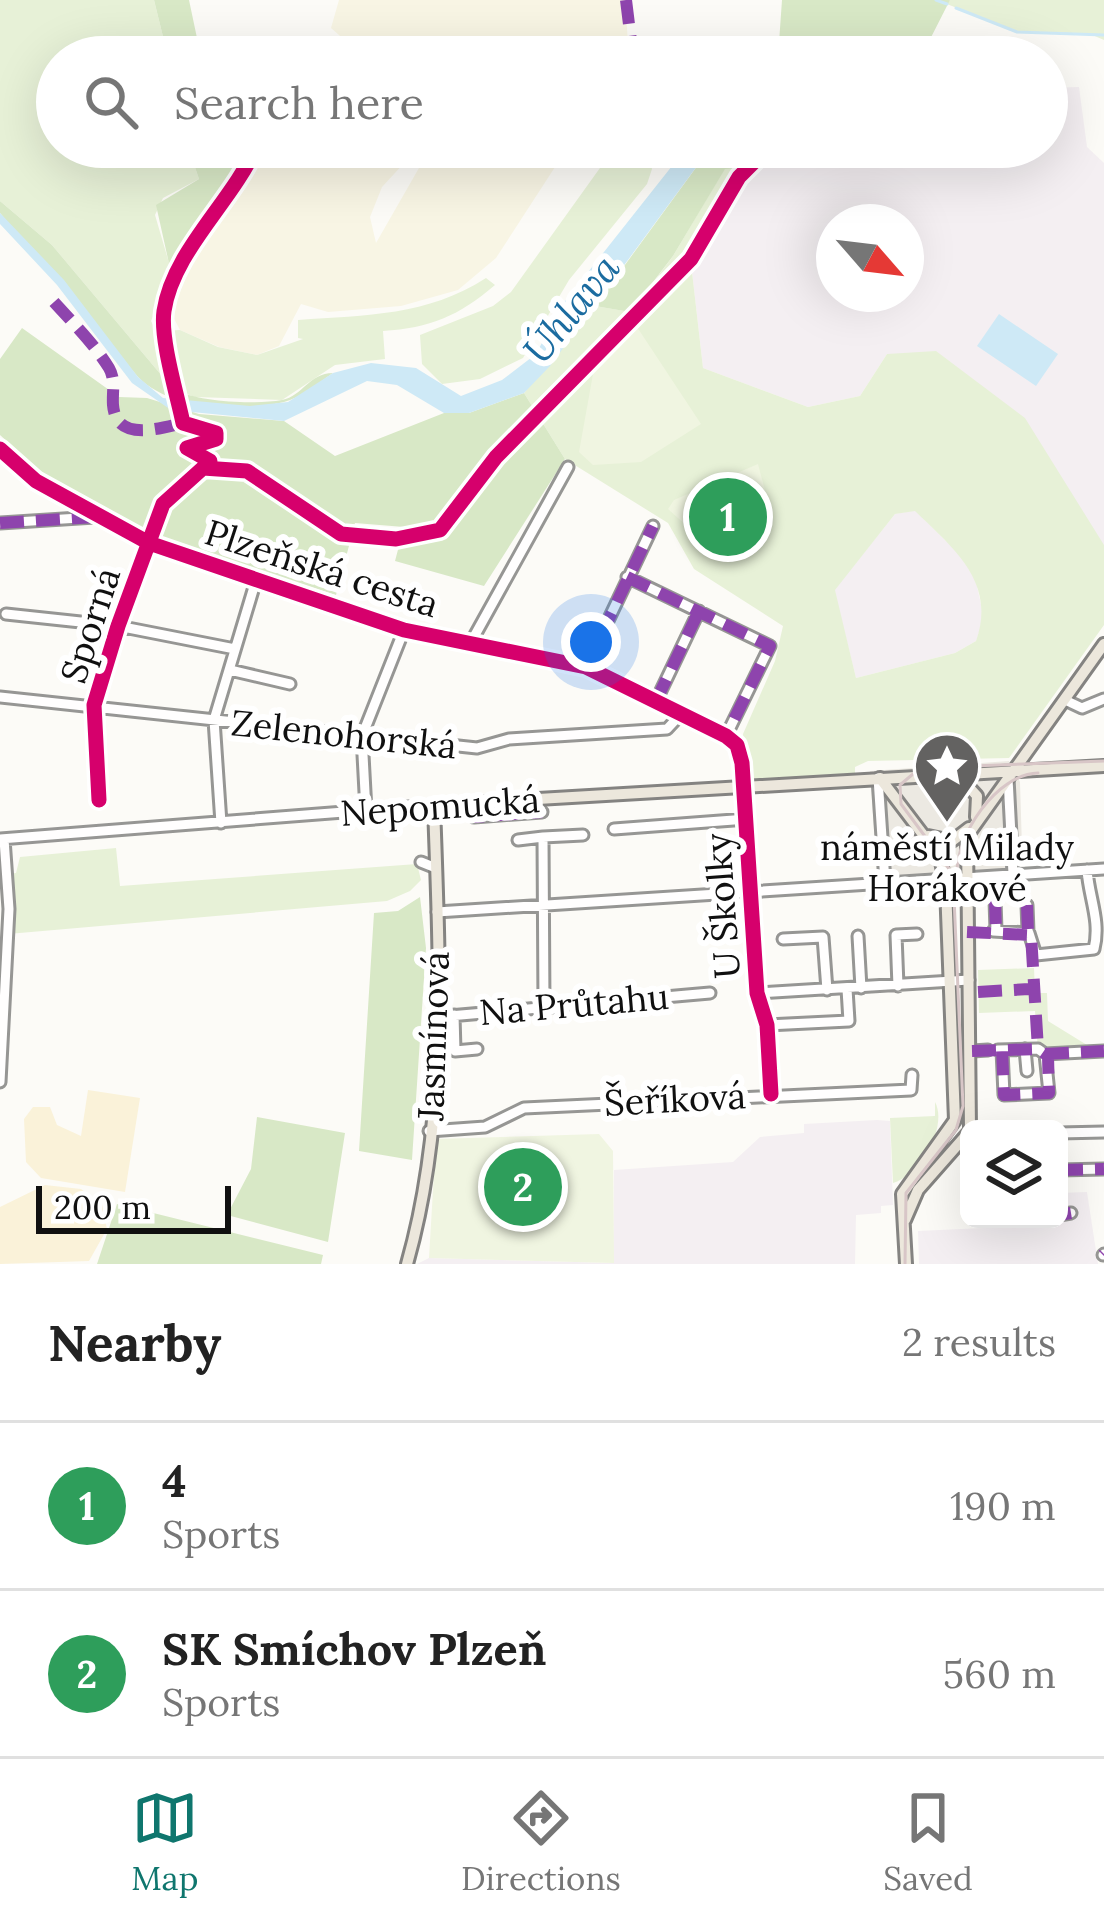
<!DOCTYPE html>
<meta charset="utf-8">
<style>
:root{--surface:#fff;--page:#f2f2f2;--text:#222;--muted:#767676;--line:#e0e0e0;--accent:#0f766e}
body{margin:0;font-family:Lora,serif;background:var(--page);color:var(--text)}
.controls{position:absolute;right:36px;bottom:36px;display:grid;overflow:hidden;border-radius:18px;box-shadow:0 12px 48px #0002}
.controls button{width:108px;height:108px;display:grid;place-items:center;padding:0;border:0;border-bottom:3px solid var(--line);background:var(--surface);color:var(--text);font:60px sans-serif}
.compass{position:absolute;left:816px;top:204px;width:108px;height:108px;border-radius:50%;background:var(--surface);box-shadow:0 12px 48px #0002;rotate:118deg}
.scale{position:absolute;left:36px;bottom:30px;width:195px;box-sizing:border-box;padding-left:12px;border:6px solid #101010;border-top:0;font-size:33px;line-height:42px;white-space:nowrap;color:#101010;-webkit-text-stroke:9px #fff;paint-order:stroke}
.you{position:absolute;left:591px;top:642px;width:42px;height:42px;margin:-30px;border:9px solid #fff;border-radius:50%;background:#1a73e8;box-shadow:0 0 0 18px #1a73e833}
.badge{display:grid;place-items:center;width:78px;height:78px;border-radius:50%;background:var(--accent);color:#fff;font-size:39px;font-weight:700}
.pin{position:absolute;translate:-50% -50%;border:6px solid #fff;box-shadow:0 3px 12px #0006}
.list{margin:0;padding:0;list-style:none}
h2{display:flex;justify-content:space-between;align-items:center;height:156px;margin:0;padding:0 48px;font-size:51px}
h2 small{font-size:39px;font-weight:400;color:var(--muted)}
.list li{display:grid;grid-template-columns:78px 1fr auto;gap:36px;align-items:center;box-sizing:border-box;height:168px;padding:0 48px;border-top:3px solid var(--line)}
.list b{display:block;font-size:45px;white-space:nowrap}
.list p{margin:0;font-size:39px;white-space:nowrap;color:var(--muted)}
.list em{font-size:39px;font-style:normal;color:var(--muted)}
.icon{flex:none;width:66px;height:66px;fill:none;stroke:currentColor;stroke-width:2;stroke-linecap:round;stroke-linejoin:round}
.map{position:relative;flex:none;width:1104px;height:1264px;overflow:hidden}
.search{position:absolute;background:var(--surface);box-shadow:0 12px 48px #0002;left:36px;right:36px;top:36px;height:132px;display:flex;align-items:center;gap:30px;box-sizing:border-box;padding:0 42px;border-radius:66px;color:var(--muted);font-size:45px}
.sheet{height:492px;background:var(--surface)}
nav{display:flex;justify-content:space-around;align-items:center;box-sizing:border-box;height:168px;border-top:3px solid var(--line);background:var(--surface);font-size:33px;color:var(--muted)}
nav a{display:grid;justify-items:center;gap:6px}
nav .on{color:var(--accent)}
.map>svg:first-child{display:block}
.industrial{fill:#f4eff2;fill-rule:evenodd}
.farmland{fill:#f8f5e4}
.green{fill:#e7f1d7;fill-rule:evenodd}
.forest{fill:#d8e8c6}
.sand{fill:#faf2d9}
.pitch{fill:#f0f5e1}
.plaza{fill:#ece9e2}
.water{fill:#cee9f6}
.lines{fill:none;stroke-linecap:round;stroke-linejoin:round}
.stream{stroke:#cee9f6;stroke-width:3}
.minor-casing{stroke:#969694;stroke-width:15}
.major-casing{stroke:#848381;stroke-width:16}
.minor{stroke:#fffefe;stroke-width:9}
.major{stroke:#ece7dc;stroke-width:10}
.tram{stroke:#d8c6c7;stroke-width:3}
.quiet{stroke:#8e44ad;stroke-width:12;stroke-dasharray:24 12;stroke-linecap:butt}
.cycleway-casing{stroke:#fff;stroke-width:22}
.cycleway{stroke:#d6006c;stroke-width:15}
.labels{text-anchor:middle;stroke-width:12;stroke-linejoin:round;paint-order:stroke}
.street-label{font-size:36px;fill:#101010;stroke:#fff}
.poi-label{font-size:36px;fill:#101010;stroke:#fff}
.water-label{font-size:39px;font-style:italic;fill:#1b6ca0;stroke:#fff}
</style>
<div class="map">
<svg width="1104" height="1264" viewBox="0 0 1104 1264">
<rect width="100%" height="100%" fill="#fcfbf7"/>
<path class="industrial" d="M1079,87L1087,147L1104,163V545L887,354L860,396L808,407L703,368L691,263L731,193L774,147H1047V88ZM834,222H906V294H834Z
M915,510L973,568L984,618L976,641L955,653L856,678L834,590L895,514Z
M877,1120L890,1121L893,1205L881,1206V1213L856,1215L855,1264H417L429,1258L613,1263L614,1170L733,1162L760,1137L804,1133V1124Z
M1087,1192L1098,1264H919L918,1231L983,1228L984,1219H1059V1193Z"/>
<path class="farmland" d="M339,0H625L629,57H364L331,28Z
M261,147H419L382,187L370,217L376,243L431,147H568L496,258L458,290L401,306L328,312L301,304L279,346L257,355L219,347L180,330L170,311L184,268L244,183Z"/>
<path class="green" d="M0,0H154L168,57H57V147H188L199,179L163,198L155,215L172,273L151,321L156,331L180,330L218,347L257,355L303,339L298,338V320C367,315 427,316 486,278L495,285C459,316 430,328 383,331L385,359L335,365L282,400L195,397L173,389L52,245L0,201Z
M950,0H1104V40L1090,34L1017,32L947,4Z
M615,147H646L652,169L647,184L569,280L523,358L480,379L442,384L422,364L420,335L493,306L511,292Z
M746,167L691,263L703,368L808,407L860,396L887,354L936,351L1025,418L1104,545V625L1009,758L868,761L855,767V773L749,780L743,734L775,661L783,626L694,569L668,523L565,459L524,393L595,306L631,312L673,256L725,168ZM915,511C953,548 997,582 976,641L955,653L856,678L835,590L895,514Z
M116,848L120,886L417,864L421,880L410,891L387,901L8,934L6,874L16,873L20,857Z
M1034,968L1035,993H1047L1048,1021L1087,1045V1052L1045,1054L1038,1049L1035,1011L979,1013L978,970Z
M935,1102C948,1126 921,1175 893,1183L890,1118L935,1116Z"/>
<path class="forest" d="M154,0H189L201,57H168Z
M782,0H950L921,57H778Z
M188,147H227L244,183L184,268H170L156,205L199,179Z
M711,147H753L759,154L746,167L725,169L673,256L630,312L595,306Z
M0,201L52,245L173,389C198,402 253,405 282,400C303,396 309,373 333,373C318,383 300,398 284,402C240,413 170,410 138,377L0,213Z
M22,328L119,397L147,398L199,414L284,421L335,456L444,413H469L524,393L565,459L484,586L395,561L404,527L355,523L336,595L148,536L57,487L0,435V359Z
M420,897L426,948L412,1160L359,1151L374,913L398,911Z
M257,1117L345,1133L328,1242L227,1215L251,1169Z
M117,1204L323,1255L321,1264H97Z"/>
<path class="sand" d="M88,1090L140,1098L125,1192L41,1178L26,1162L24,1119L33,1107H50L57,1125L81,1136Z
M45,1185L81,1189L102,1205L107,1229L89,1261L0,1264V1207Z"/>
<path class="pitch" d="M635,324L701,424L641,462L593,465L579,452L595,363Z
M758,464L768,502L738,526L718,554L668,509L674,500Z
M599,1134L613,1151L614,1263L429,1258L436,1139Z"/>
<path class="plaza" d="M1009,761L1020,782L1023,881L878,889L870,771Z"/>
<path class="water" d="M687,147H711L550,366L524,393L469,413H444L397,385L367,381L284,421L171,410L132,383L57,285L0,224V213L64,280L138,377L163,398L250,406L288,402L333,373L371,363L416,368L461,396L502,380L536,354L562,305Z
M999,314L1058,354L1036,386L977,346Z"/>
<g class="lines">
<path class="stream" d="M936,0L947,4
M956,8L1017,32L1104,35"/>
<g class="minor-casing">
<path id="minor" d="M0,449L36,481L149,543L404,630L586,667L726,736L737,745L742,763L757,993L767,1025L771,1094
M0,523L95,517
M627,577L770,646L726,736
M6,614L118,626L235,649
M470,644L568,467
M586,667L653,526
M230,670L290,684
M0,697L477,748L509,739L667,729L681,714
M1065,700L1082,708L1104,699
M656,701L699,611
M878,778L885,882
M1008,778L1013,874
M99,800L94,705L149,543
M473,803L474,817L542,812
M366,811L362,736L404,630
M221,823L214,720L257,577
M614,829L747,819
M543,837L583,835
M0,839L434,805
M518,840L543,837L544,1006
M421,862L436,868
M995,900L996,931
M1027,905L1028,932
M437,912L1104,869
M993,931L1029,933L1036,955L1094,949C1101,921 1089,898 1087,870
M858,936L861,988
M783,939L823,937L827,990
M898,986L896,935L917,934
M757,993L969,980
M454,1015L455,1051L477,1049
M438,1017L710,993
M767,1025L849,1021L847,989
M1025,1049L1027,1071
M998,1050L1038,1049L1045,1054L1049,1093L1004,1095L1002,1050
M972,1051L988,1050
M1045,1054L1104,1051
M0,1082L9,909L4,839
M429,1131L485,1127L524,1108L911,1090L912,1075
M1059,1133L1104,1132
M1059,1170L1104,1169
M1059,1215L1071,1213
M1103,1255L1104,1254"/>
</g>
<g class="major-casing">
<path id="major" d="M956,773L977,796L976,817
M880,778L940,857L946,887L955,1120L902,1194L906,1264
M928,836L952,841L969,828
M970,1129L967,836L1104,644
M905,1220L918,1190L969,1132
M407,1264C449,1117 439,957 434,805L1104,766"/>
</g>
<use href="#minor" class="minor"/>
<use href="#major" class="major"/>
<path class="tram" d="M957,876C955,836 996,774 1038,773
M905,1264L906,1193L956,1130L963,1106L953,874L901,804L900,785L920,768L1104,761"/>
<path class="quiet" d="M626,0L633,57
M54,302C73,323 95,345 109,368C116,380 112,392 113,405C116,443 160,428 183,423
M0,523L95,517
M627,577L770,646L726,736
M586,667L653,526
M656,701L699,611
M473,803L474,817L542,812
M995,900L996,931
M1027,905L1028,932
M967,932L1031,935L1038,1049
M978,992L1047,988
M972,1051L1038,1049L1048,1056L1049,1093L1004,1095L1002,1050
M1045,1054L1104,1051
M968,1133L969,1135
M1059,1170L1104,1169
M1059,1215L1071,1213
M1103,1255L1104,1254"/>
<g class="cycleway-casing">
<path id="cycleway" d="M0,449L36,481L149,543L404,630L586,667L726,736L737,745L742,763L757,993L767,1025L771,1094
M203,468L210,461L187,448L216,439V433L183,423C177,394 160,339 164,311C173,251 232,202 256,147
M99,800L94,705L118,626L163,504L203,468L247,471L341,534L396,539L440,530L496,457L691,259L739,177L769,147"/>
</g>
<use href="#cycleway" class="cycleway"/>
</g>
<defs>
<g id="sight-pin" transform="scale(3.45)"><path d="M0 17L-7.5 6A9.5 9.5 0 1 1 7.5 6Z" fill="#636261" stroke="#fff"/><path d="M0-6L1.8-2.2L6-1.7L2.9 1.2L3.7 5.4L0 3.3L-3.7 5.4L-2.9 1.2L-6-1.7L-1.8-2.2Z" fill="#fff"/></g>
</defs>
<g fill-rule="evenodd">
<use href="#sight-pin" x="947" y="766"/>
</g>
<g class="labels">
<g class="street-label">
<text transform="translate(322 568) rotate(18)" y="13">Plzeňská cesta</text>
<text transform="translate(90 625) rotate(-72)" y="13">Sporná</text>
<text transform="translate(344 734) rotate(6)" y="13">Zelenohorská</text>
<text transform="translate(440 806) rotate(-4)" y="13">Nepomucká</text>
<text transform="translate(722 906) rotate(-94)" y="13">U Školky</text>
<text transform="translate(574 1004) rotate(-5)" y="13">Na Průtahu</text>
<text transform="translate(433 1036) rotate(-88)" y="13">Jasmínová</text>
<text transform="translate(675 1099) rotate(-3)" y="13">Šeříková</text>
</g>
<g class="poi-label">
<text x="947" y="860">náměstí Milady<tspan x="947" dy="41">Horákové</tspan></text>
</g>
<g class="water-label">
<text transform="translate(571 309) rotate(-51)" y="14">Úhlava</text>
</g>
</g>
</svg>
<div class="controls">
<button><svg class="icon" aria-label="layers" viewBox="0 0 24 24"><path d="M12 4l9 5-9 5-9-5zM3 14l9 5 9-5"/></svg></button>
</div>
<svg class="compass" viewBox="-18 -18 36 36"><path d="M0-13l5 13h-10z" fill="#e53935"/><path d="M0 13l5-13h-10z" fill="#767676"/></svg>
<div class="scale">200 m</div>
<div class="you"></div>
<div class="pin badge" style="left:728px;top:517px;background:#2e9e5b">1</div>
<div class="pin badge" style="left:523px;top:1187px;background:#2e9e5b">2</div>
<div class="search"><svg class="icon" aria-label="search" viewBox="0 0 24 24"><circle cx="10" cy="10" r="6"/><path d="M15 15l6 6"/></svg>Search here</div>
</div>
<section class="sheet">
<h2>Nearby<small>2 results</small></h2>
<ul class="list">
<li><span class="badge" style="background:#2e9e5b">1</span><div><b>4</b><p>Sports</p></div><em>190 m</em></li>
<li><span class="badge" style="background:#2e9e5b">2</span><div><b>SK Smíchov Plzeň</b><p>Sports</p></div><em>560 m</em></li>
</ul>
</section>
<nav>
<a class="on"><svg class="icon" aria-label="map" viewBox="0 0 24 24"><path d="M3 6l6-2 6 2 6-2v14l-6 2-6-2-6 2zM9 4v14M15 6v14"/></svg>Map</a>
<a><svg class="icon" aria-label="directions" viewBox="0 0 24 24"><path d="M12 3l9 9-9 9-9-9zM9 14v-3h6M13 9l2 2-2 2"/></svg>Directions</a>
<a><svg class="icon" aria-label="saved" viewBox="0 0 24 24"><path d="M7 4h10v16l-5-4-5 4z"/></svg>Saved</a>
</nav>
